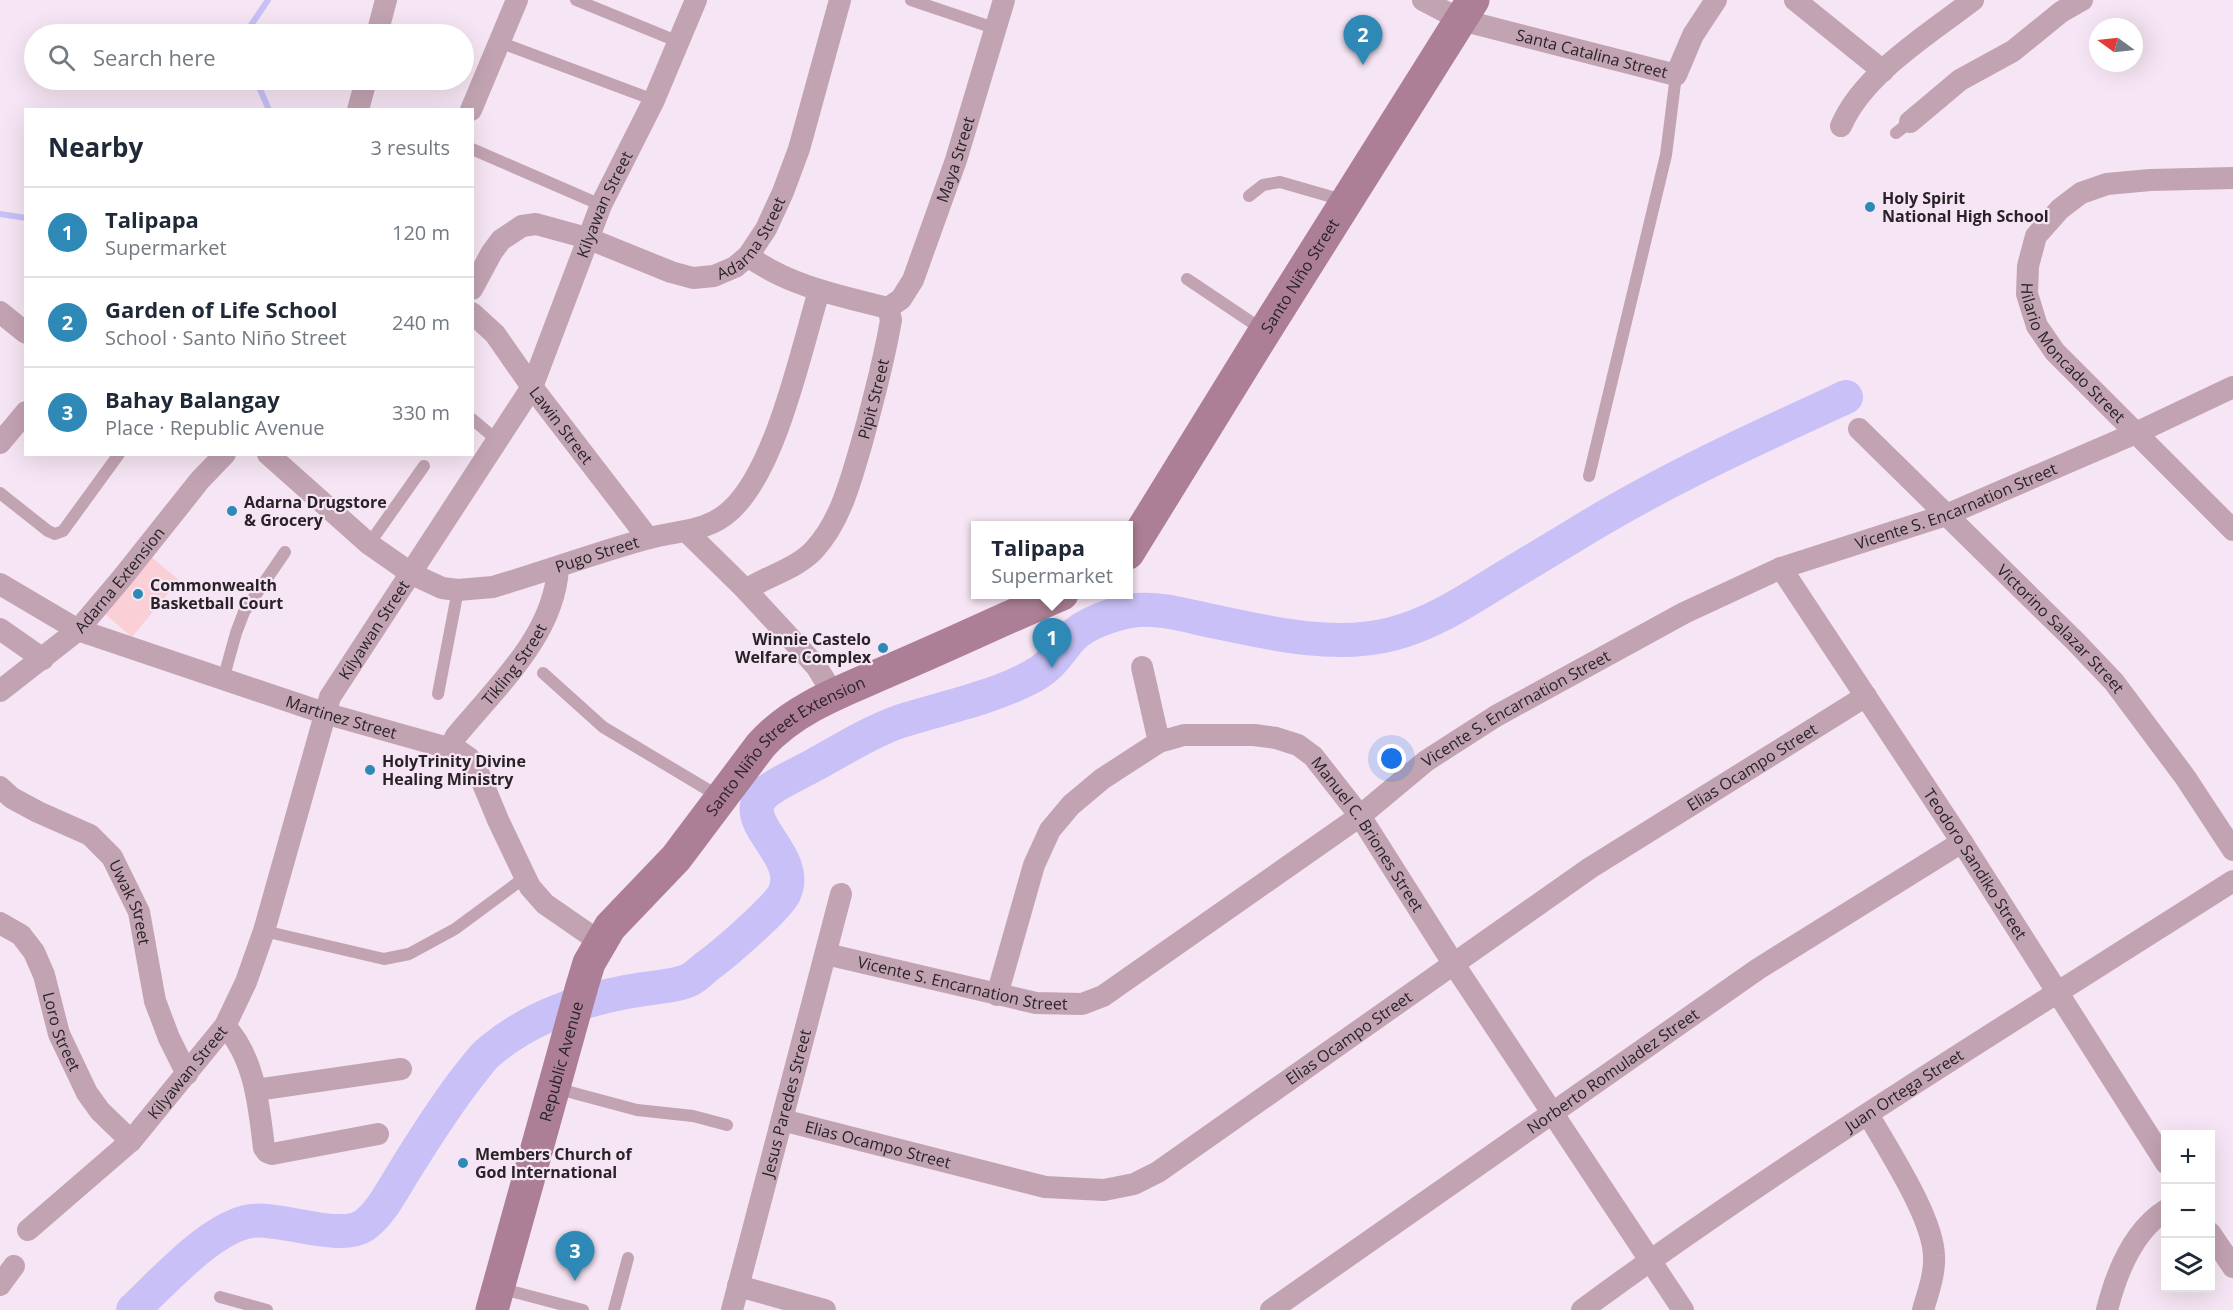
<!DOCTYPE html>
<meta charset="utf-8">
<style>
:root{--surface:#fff;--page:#f2f2f3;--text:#1f2937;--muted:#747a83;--line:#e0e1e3;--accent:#2f89b6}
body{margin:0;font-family:"Open Sans",sans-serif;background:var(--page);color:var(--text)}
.controls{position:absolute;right:18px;bottom:18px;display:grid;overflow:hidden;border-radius:0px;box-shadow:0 6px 24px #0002}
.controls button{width:54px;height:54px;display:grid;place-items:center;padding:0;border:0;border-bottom:2px solid var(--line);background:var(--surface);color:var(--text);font:30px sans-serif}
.compass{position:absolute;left:2089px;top:18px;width:54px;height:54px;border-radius:50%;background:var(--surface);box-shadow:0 6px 24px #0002;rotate:285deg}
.you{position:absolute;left:1392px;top:759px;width:21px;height:21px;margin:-15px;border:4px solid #fff;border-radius:50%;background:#1a73e8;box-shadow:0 0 0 9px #1a73e833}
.badge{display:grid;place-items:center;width:39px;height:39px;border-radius:50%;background:var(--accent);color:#fff;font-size:20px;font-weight:700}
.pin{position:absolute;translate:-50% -50px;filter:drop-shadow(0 2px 3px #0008)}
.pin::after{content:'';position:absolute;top:32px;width:21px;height:18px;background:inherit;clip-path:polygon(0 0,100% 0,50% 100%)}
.popup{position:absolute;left:971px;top:521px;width:162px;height:78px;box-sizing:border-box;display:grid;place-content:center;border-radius:0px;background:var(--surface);filter:drop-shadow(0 2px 4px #0005);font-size:20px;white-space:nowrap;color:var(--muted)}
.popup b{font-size:22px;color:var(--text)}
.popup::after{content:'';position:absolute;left:50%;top:100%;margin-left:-12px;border:12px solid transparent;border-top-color:var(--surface)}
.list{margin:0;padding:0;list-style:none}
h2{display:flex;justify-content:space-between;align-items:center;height:78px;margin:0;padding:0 24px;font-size:26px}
h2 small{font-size:20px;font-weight:400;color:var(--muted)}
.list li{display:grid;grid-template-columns:39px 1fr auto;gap:18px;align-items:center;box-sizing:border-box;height:90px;padding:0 24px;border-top:2px solid var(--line)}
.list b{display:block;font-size:22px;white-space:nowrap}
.list p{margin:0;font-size:20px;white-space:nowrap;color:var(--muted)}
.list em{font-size:20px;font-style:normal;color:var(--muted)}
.icon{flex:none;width:33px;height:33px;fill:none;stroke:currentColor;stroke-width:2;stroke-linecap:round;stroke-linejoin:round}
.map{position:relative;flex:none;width:2233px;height:1310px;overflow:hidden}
.search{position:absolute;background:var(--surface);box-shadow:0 6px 24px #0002;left:24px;top:24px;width:450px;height:66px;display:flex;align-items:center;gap:15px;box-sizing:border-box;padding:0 21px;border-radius:33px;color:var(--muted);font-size:22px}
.panel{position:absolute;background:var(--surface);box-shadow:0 6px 24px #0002;left:24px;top:108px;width:450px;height:348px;border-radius:0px}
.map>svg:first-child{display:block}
.green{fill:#facfd6}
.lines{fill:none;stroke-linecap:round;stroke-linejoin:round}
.stream{stroke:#c8c0f6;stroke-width:6}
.river{stroke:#c8c0f6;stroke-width:34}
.service{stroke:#c2a3b2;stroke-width:12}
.minor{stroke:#c2a3b2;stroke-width:22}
.secondary{stroke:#ad7f96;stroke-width:33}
.poi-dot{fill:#2f89b6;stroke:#f6e5f4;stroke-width:2}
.labels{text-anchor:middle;stroke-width:4.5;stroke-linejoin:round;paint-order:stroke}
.street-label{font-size:16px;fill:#292328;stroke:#f6e5f4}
.poi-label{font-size:16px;font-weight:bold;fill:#292328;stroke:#f6e5f4;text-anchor:start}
</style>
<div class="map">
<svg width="2233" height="1310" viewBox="0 0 2233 1310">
<rect width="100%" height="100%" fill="#f6e5f4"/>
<path class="green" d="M144,551L179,580L132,637L98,608Z"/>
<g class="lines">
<path class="stream" d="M245,34L268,0
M256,80L269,110
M0,214L26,218"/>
<path class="river" d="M133,1310C162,1283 211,1227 251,1221C282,1217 343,1243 366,1224C382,1211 392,1191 403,1173C424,1139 445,1106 469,1075C476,1067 482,1057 490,1051C528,1019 578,1001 626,992C643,988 675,987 689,980C696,977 701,971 706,967C727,952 744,936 763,918C770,911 779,903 784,894C804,853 728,819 769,790C783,780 800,773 816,764C843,749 872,731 901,721C945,707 993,698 1033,676C1050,667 1058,654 1070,639C1084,623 1117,612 1138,610C1162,608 1188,616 1212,621C1268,633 1335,649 1392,634C1431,624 1463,603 1497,582C1527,564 1558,545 1588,527C1671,477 1759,437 1846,397"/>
<path class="service" d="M576,0L679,42
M911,0L994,28
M499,42L654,100
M1896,133L1910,122
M472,149L601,205
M1249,196L1263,185L1280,182L1346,201
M1187,279L1263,330
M472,419L497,440
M1589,476L1666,155L1676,75
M0,493L48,531L55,534L63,531L119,454
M369,544L424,466
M543,673L603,727L720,797
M223,680L236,633L244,612L285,552
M438,694L458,590
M264,931L384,959L409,954L455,929L524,878
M555,1088L637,1110L693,1116L727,1125
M499,1288L583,1310
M220,1297L267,1310
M614,1310L628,1258"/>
<g class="minor">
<path id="s1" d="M1423,0L1461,20L1676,75L1693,35L1716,0"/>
<path d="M1795,0L1883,71"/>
<path d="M377,34L386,0"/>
<path d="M358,110L366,80"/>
<path d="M471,110L517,0"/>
<path d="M1910,122L1960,80L2013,51L2061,12L2082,0"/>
<path d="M1841,126C1863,74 1929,34 1973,0"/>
<path id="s2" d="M2233,178L2150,180L2107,184L2081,193L2060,209L2036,236L2028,266L2027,294L2037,326L2055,352L2233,530"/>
<path d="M748,256C789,286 840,296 888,308"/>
<path id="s3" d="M472,289L492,252L501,240L522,226L536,224L587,238L671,272L693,278L714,276L735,267L748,256L766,229L783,192L799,149L840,0"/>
<path id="s4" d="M888,308L901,299L913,280L956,160L1004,0"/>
<path d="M0,312L26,333"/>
<path id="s5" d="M472,313L495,334L532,387L648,538"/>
<path id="s6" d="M1859,429L2075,641L2114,682L2185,777L2233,850"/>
<path d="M0,443L26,412"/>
<path id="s7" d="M268,454L369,544L412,574L442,588L458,590L493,587C544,572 595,553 646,539C676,530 707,533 731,510C776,469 801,351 819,291"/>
<path d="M687,532L746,590L816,666L834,695"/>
<path id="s8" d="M1781,568L1962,842L2166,1163"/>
<path id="s9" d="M0,584L78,630L324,713L459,751L469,758L476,767L498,820L530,887L545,904L600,942"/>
<path id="s10" d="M746,590C767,576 796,569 814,550C841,521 851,479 862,442C873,402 884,361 891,320L888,308"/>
<path d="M0,629L43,659"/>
<path d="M1142,667L1159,742"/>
<path id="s11" d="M0,691L78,630L122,578L200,480L225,454"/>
<path id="s12" d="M450,748L456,736C496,687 554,636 558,568"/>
<path id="s13" d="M0,787L12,798L38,812L90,835L112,857L139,912L155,1001L169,1038L187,1074"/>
<path id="s14" d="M0,923L21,935L34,952L44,975L59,1034L87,1093L100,1111L131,1141"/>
<path id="s15" d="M826,954L1036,1003L1082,1004L1103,996L1360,816L1426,761L1496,716L1684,613L1781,568L1946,515L2136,433L2233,387"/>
<path id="s16" d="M997,995L1034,865L1050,830L1071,805L1102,779L1159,742L1184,735H1254L1276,738L1298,745L1313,756L1360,816L1453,963L1683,1310"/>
<path d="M225,1026C255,1058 259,1107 264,1148L267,1152L272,1154L378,1134"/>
<path d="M256,1090L401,1069"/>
<path d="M1868,1114C1888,1150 1933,1217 1934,1256C1935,1274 1928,1293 1923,1310"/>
<path id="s17" d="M782,1120L1045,1187L1104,1190L1134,1184L1158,1172L1590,868L1866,696"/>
<path id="s18" d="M28,1230L131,1141L225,1026L246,982L264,931L330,697L532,387L601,205L654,100L696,0"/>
<path d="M2210,1233L2233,1267"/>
<path d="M0,1285L14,1266"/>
<path d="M738,1286L825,1310"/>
<path id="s19" d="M732,1310L841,894"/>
<path id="s20" d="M1271,1310L1758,969L1962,842"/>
<path id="s21" d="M1582,1310C1791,1156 2014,1021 2233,881"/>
<path d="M2107,1310C2116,1274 2133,1231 2166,1210"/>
</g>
<g class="secondary">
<path id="s22" d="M1128,553L1265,331L1473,0"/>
<path id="s23" d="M492,1310L582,986L589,963L610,927L676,858L761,745C796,706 848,689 895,668C951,644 1006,618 1062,594"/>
</g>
</g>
<g class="poi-dot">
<circle cx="1870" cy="207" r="6"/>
<circle cx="232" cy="511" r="6"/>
<circle cx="138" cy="594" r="6"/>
<circle cx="883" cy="648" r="6"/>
<circle cx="370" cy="770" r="6"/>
<circle cx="463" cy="1163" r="6"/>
</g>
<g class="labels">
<g class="street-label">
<text dy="6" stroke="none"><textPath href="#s1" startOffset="178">Santa Catalina Street</textPath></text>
<text dy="6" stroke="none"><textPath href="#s4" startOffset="166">Maya Street</textPath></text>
<text dy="6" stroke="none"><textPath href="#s18" startOffset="1197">Kilyawan Street</textPath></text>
<text dy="6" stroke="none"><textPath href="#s3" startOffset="339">Adarna Street</textPath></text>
<text dy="6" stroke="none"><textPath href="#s22" startOffset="326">Santo Niño Street</textPath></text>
<text dy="6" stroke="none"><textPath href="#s2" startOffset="350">Hilario Moncado Street</textPath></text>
<text dy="6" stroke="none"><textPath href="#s10" startOffset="243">Pipit Street</textPath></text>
<text dy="6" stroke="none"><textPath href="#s5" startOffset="144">Lawin Street</textPath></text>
<text dy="6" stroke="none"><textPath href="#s15" startOffset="1274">Vicente S. Encarnation Street</textPath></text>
<text dy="6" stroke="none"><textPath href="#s7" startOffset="381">Pugo Street</textPath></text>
<text dy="6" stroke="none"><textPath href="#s11" startOffset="164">Adarna Extension</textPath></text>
<text dy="6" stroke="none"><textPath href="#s6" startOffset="284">Victorino Salazar Street</textPath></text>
<text dy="6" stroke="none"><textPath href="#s18" startOffset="711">Kilyawan Street</textPath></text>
<text dy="6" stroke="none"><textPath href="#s12" startOffset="106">Tikling Street</textPath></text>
<text dy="6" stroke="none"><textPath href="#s15" startOffset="788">Vicente S. Encarnation Street</textPath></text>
<text dy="6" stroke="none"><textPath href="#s9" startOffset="368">Martinez Street</textPath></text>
<text dy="6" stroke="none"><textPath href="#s23" startOffset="657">Santo Niño Street Extension</textPath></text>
<text dy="6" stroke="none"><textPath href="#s17" startOffset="1107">Elias Ocampo Street</textPath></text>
<text dy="6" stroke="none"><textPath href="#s16" startOffset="570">Manuel C. Briones Street</textPath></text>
<text dy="6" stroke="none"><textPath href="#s8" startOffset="354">Teodoro Sandiko Street</textPath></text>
<text dy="6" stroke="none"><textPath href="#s13" startOffset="183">Uwak Street</textPath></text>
<text dy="6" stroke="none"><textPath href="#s15" startOffset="140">Vicente S. Encarnation Street</textPath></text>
<text dy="6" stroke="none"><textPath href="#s14" startOffset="130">Loro Street</textPath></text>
<text dy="6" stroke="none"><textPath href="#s17" startOffset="621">Elias Ocampo Street</textPath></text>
<text dy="6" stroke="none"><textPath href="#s23" startOffset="258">Republic Avenue</textPath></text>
<text dy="6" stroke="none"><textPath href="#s20" startOffset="417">Norberto Romuladez Street</textPath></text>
<text dy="6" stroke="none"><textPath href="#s18" startOffset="225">Kilyawan Street</textPath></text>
<text dy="6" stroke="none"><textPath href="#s21" startOffset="390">Juan Ortega Street</textPath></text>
<text dy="6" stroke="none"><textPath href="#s19" startOffset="214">Jesus Paredes Street</textPath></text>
<text dy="6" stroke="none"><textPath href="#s17" startOffset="99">Elias Ocampo Street</textPath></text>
</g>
<g class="poi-label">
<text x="1882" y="204">Holy Spirit<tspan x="1882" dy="18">National High School</tspan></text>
<text x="244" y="508">Adarna Drugstore<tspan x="244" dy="18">&amp; Grocery</tspan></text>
<text x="150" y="591">Commonwealth<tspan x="150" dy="18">Basketball Court</tspan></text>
<text x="871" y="645" text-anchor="end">Winnie Castelo<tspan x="871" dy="18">Welfare Complex</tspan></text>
<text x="382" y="767">HolyTrinity Divine<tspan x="382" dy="18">Healing Ministry</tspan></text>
<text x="475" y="1160">Members Church of<tspan x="475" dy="18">God International</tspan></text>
</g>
</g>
</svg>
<div class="controls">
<button>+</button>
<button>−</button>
<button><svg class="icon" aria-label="layers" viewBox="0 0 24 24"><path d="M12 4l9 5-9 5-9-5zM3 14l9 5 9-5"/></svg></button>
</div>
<svg class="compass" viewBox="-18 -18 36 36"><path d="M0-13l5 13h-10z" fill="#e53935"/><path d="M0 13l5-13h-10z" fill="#747a83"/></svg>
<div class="you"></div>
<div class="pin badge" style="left:1052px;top:668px">1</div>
<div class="popup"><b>Talipapa</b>Supermarket</div>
<div class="pin badge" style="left:1363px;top:65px">2</div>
<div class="pin badge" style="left:575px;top:1281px">3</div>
<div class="search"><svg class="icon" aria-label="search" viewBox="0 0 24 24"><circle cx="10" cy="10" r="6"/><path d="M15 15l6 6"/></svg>Search here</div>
<section class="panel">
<h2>Nearby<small>3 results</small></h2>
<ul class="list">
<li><span class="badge">1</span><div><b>Talipapa</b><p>Supermarket</p></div><em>120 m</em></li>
<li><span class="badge">2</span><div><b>Garden of Life School</b><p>School · Santo Niño Street</p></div><em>240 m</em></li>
<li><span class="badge">3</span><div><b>Bahay Balangay</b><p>Place · Republic Avenue</p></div><em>330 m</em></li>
</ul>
</section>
</div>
